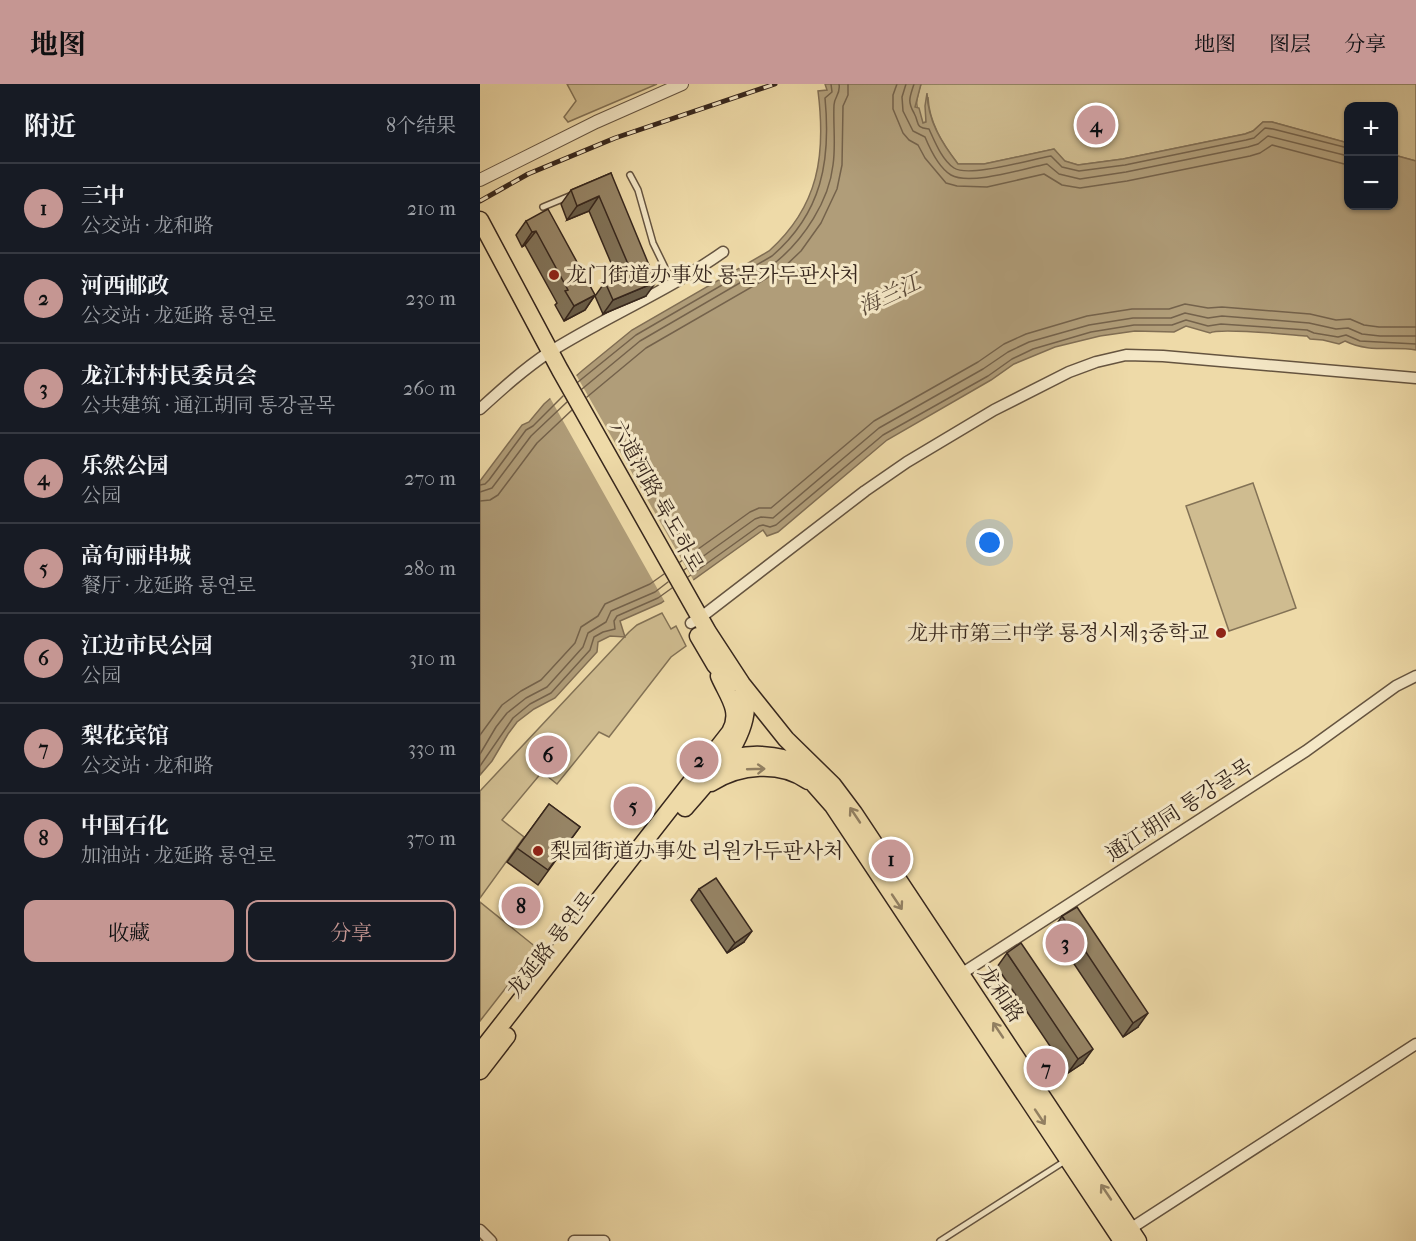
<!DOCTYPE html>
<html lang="zh">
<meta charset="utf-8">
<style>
:root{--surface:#171b24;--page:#242831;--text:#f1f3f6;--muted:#9ea1a6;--line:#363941;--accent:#c59692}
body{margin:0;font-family:"IM FELL French Canon","Noto Serif SC","Noto Serif KR",serif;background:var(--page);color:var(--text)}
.controls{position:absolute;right:18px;top:18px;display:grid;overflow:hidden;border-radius:12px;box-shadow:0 2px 4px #0004}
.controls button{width:54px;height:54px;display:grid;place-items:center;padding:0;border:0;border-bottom:2px solid var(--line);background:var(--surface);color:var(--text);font:30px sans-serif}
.you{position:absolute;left:510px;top:459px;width:21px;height:21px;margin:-15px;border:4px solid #fff;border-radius:50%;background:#1a73e8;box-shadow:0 0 0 9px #1a73e833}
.badge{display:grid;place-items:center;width:39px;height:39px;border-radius:50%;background:var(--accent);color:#111;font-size:20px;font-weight:700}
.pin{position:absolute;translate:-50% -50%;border:3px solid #fff;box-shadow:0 2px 6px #0006}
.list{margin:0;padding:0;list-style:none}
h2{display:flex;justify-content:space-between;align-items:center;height:78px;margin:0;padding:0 24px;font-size:26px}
h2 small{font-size:20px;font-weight:400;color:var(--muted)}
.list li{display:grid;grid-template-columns:39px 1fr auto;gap:18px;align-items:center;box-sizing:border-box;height:90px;padding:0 24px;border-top:2px solid var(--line)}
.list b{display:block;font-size:22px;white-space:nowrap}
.list p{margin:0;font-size:20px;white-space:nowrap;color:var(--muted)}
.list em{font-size:20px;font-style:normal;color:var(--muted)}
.actions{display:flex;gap:12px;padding:18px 24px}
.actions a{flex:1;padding:14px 0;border:2px solid var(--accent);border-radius:12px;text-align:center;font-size:21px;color:var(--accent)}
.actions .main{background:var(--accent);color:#111}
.map{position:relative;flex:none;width:936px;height:1157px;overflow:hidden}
header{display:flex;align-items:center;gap:36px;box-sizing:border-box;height:84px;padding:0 30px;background:var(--accent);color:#111}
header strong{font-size:28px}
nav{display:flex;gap:33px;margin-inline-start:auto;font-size:21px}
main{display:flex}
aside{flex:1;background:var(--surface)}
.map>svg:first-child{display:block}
.green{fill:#cfbc90;stroke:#837256;stroke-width:1.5}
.water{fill:#b09d79;stroke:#806e54;stroke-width:1.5}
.pier{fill:#eedaa8}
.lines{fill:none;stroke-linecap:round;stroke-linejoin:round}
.shore{stroke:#74624b;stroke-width:1.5}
.service-casing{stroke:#655440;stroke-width:8}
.minor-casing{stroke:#655440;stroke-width:13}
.tertiary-casing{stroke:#655440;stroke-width:14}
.trunk-casing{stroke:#37271d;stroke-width:19}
.service{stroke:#f4e7c6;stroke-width:5}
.minor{stroke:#f4e7c6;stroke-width:10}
.tertiary{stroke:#f4e7c6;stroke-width:12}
.trunk{stroke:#eedaa8;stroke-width:16}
.rail-casing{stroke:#37271d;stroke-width:5}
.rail{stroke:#f4e7c6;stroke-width:3;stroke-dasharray:9;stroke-linecap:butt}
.wall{fill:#817257;stroke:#37271d;stroke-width:1.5}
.shaded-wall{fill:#695c47;stroke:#37271d;stroke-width:1.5}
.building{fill:#968465;stroke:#37271d;stroke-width:1.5}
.oneway{stroke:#928062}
.poi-dot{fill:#8f2418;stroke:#f4e7c6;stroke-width:2}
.labels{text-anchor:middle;stroke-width:6;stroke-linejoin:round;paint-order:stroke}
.poi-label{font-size:21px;fill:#37271d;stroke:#f4e7c6;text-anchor:start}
.street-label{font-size:21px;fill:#37271d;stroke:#f4e7c6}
.water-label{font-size:22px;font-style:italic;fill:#5b4a39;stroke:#f4e7c6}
</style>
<header>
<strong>地图</strong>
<nav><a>地图</a><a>图层</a><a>分享</a></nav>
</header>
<main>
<aside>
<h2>附近<small>8个结果</small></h2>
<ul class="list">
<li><span class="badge">1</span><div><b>三中</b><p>公交站 · 龙和路</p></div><em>210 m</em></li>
<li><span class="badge">2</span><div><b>河西邮政</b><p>公交站 · 龙延路 룡연로</p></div><em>230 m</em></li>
<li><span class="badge">3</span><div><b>龙江村村民委员会</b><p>公共建筑 · 通江胡同 통강골목</p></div><em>260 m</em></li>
<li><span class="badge">4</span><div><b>乐然公园</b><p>公园</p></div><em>270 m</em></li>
<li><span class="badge">5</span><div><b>高句丽串城</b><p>餐厅 · 龙延路 룡연로</p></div><em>280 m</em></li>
<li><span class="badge">6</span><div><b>江边市民公园</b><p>公园</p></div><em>310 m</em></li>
<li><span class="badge">7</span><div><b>梨花宾馆</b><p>公交站 · 龙和路</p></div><em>330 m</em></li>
<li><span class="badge">8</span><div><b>中国石化</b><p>加油站 · 龙延路 룡연로</p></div><em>370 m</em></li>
</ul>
<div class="actions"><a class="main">收藏</a><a>分享</a></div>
</aside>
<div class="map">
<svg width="936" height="1157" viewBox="0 0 936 1157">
<rect width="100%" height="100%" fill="#eedaa8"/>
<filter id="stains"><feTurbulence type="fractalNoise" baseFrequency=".00333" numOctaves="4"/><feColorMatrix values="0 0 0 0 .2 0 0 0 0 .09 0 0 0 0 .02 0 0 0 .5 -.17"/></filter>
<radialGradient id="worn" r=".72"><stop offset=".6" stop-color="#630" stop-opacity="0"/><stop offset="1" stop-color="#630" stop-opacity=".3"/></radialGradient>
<path class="green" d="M87,0H177L88,38L84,33L96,17Z
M441,0H936V77L914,71V22H868V59L792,38H783L773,47L765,50L643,75L598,81L584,77L574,65L504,80H478C463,60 449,39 448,13L446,38L443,39C435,22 435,18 441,0Z
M773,399L816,524L749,547L706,422Z
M182,529L191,545L196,542L206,562L191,573L129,653L119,648L77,700L62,688L22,736L44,753L0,814V707L149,548L157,541Z
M0,818L57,864L0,937Z"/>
<path class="water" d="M345,0H441L435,23L439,24L443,39L446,38L445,22L447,9C448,37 461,58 478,80H504L574,65L585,77L598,81L643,75L765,50L773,47L783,38H792L868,59V122H914V71L936,77V266C912,262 889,269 865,257L859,260L843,256L830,255L827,252C812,251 738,243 730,249L706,242L694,248L655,247L620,252L575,263L534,280L511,296L407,356L298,448L287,452L283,446L181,519L140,537L145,553L130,552L118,558L117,568L75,614L54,625L37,638L28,650L12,677L0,691V397L42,341L49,338L64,320L103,286L152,246L289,167C339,122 346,71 338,7L347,6Z"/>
<path class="pier" d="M95,289L215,499L186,520L69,312Z"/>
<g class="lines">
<path class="shore" d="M417,0L413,11V25L423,49L429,56L438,61L445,74L466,99L477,102L507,103L564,90L582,101L600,104L647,97L770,72L780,69L792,61L868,81
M426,0L422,13L423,27L433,47L445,53C450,65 459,84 471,91C490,102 546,84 567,80L579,90L600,95L646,88L768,63L778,60L788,52L868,72
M434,0C430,13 427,17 434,29C440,40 434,43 449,45C455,58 462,76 474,84C489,94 552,75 571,72L582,83L599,87L645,81L766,56L774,54L785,44L793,45L868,64
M98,298L156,251L292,172C342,129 351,77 345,14L352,8L351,0
M102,305L160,257L296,178C324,155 349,117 353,81C356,61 353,41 354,21C354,13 361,10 359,0
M107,313L166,264L301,186L321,167L341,139L357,105L362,81L363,22L368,11V0
M0,401L5,400L9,396L46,346L53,342L83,312
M0,408L12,404L51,352L87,318
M0,417L10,416L18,411L57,359L92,326
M200,478L270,428L279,424H291L394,337L498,278L524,260L546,250L607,232L652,225H689L705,220L728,224L742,223L830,230L856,236L870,235L884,241L899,243H936
M204,486L275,435L281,433L293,434L399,344L503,285L528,268L549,258L609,241L653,234H691L705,229L728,234L742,232L829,239L856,245L868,244L882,250L900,252H936
M208,493L279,442L283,441L290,443L296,441L403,351L508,292L532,275L553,265L611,248L654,241H692L706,236L728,242L741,240L827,246L834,249L858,253L866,251L880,257L936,260
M0,651L22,621L41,607L61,596L95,559L101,543L118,532L125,520L170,500L184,490
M0,670L16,643L27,629L46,614L67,603L103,563L108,549L126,538L131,527L175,508L188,498
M0,682L33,634L50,620L71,609L110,566L114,553L123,548L135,545L134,537L137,532L178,514L192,504"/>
<g class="service-casing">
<path id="service" d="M150,91L158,106L173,159L193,200
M63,123L92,111
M460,1157L585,1077"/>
</g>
<g class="minor-casing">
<path id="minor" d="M0,325C22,305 44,285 68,269C125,233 188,207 243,168
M211,539L220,534L385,407L427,378L514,326L589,288L616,278L646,271L683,272L936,294
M481,890L826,667L916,602L936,592
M650,1145L936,960
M0,1146L11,1157
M94,1157H124"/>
</g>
<g class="tertiary-casing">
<path id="tertiary" d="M0,96L116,38L202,0"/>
</g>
<g class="trunk-casing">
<path id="trunk" d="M0,136L80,286L228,548L262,600L306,655L353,701L374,729L658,1157
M218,552L235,581L251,599
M238,680C264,666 299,669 326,682
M316,680L353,722L642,1157
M231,699C259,681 300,677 328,697
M205,724C228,697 264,661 266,624C267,617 264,609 262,601
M0,968L250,648C262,627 247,611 239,592
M0,987L27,952"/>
</g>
<use href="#service" class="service"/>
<use href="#minor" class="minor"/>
<use href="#tertiary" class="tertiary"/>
<use href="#trunk" class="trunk"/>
<g class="rail-casing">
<path id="rail" d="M0,117L48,90L135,54L295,0"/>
</g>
<use href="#rail" class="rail"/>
</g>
<path class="wall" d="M131,89L166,212L123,230L115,212L125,198L137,193L109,127L87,136L81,120L91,106Z
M46,137L115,211L105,226L84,237L75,221L77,219L45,161L42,163L36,151Z
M69,720L100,743L58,801L27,778Z
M219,805L264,858L247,869L211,816Z
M582,832L658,943L643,953L572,847Z
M527,869L603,979L588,989L517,883Z"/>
<path class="shaded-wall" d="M119,112L109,127L87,136L97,122Z
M56,147L45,161L42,163L52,148Z
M176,198L166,212L123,230L133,216Z
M115,211L105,226L84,237L94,222Z
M272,847L264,858L247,869L255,859Z
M668,929L658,943L643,953L653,939Z
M613,965L603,979L588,989L598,975Z"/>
<path class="building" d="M131,89L176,198L133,216L125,198L151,187L119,112L97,122L91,106Z
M68,125L115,211L94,222L85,207L88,206L56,147L52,148L46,137Z
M69,720L100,743L68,786L37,764Z
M236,794L272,847L255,859L219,805Z
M597,823L668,929L653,939L582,832Z
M541,859L613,965L598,975L527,869Z"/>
<defs><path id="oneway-shaft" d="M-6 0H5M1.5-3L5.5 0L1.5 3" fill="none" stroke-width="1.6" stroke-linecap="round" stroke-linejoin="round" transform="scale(1.5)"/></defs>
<g class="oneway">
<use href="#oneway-shaft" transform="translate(276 685) rotate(-2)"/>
<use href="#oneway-shaft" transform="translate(375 731) rotate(-124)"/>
<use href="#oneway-shaft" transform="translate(417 818) rotate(56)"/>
<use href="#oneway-shaft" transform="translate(518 946) rotate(-124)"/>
<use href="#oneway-shaft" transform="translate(560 1033) rotate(56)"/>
<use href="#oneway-shaft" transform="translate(626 1108) rotate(-124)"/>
</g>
<g class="poi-dot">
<circle cx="74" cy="191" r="6"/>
<circle cx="741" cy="549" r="6"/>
<circle cx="58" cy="767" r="6"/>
</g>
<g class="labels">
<g class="poi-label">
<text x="86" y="198">龙门街道办事处 룡문가두판사처</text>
<text x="729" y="556" text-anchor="end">龙井市第三中学 룡정시제3중학교</text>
<text x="70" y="774">梨园街道办事处 리원가두판사처</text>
</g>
<g class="street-label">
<text transform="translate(177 412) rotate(61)" y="7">六道河路 륙도하로</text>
<text transform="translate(699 726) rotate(-33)" y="7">通江胡同 통강골목</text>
<text transform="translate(71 860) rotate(-52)" y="7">龙延路 룡연로</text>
<text transform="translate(521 910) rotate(56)" y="7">龙和路</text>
</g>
<g class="water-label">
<text transform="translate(409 210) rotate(-25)" y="8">海兰江</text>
</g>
</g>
<rect width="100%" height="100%" filter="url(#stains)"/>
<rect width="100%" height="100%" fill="url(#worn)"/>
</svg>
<div class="controls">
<button>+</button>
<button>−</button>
</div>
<div class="you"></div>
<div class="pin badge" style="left:411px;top:775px">1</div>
<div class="pin badge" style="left:219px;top:676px">2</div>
<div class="pin badge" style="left:585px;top:859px">3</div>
<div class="pin badge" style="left:616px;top:41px">4</div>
<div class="pin badge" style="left:153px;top:722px">5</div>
<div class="pin badge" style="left:68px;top:671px">6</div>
<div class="pin badge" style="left:566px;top:984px">7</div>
<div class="pin badge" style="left:41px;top:822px">8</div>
</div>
</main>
